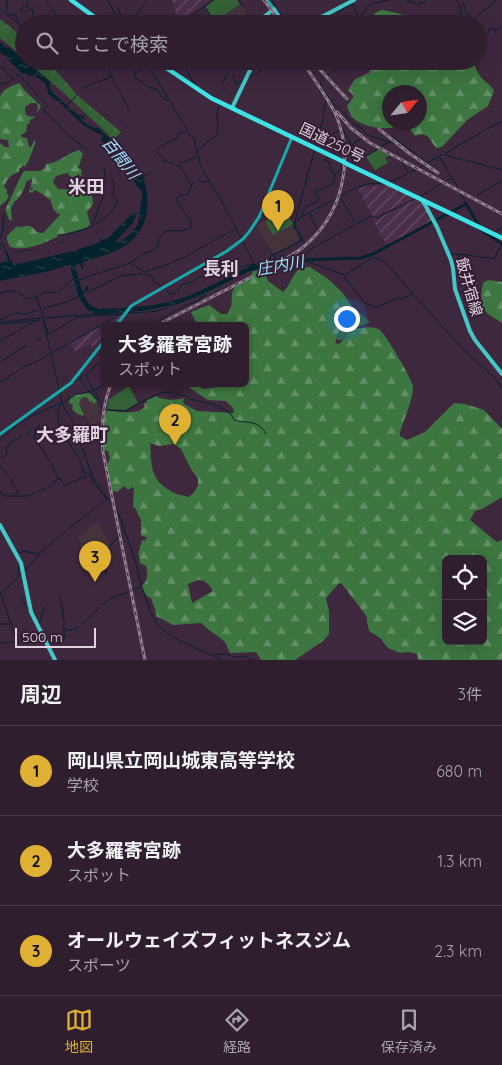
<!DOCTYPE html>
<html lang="ja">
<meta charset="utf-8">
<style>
:root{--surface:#2e1e2e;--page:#362736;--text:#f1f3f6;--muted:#a7a2aa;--line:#493c4a;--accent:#e0b034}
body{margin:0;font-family:Quicksand,"Noto Sans JP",sans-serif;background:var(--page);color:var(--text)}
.controls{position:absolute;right:15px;bottom:15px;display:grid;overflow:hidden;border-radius:8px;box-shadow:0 5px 20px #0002}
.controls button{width:45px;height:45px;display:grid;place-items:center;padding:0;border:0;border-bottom:1px solid var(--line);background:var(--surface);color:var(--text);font:25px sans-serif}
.compass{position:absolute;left:382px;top:85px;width:45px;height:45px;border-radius:50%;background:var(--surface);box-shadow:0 5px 20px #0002;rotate:61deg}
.scale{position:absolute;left:15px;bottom:12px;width:81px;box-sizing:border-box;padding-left:5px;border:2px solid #e1d2e0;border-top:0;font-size:14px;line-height:18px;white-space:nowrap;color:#e1d2e0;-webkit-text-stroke:4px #341e33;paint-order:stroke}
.you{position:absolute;left:346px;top:318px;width:18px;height:18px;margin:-12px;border:4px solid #fff;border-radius:50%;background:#1a73e8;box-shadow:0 0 0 8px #1a73e833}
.badge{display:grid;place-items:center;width:32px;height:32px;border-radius:50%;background:var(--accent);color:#111;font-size:16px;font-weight:700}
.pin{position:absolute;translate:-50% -41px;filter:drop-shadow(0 1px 2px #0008)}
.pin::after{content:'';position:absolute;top:26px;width:18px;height:15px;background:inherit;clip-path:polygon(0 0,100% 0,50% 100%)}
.popup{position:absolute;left:101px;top:322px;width:148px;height:65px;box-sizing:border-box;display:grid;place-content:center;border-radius:8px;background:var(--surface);filter:drop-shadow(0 1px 4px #0005);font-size:16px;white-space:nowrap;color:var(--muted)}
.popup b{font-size:19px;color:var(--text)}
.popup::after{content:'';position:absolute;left:50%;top:100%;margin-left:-10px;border:10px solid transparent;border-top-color:var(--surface)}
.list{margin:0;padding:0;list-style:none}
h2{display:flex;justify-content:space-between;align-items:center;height:65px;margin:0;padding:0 20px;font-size:21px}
h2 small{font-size:16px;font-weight:400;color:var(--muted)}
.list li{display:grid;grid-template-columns:32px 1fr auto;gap:15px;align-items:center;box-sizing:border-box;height:90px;padding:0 20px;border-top:1px solid var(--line)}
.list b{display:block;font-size:19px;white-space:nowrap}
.list p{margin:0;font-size:16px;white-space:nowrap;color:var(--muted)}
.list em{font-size:16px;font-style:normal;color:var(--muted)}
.icon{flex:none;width:28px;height:28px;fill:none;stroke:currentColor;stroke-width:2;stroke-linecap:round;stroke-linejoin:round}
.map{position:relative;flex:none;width:502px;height:660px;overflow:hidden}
.search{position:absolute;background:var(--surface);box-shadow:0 5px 20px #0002;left:15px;right:15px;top:15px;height:55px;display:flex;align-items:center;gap:12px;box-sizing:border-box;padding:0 18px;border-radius:28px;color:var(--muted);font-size:19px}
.sheet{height:335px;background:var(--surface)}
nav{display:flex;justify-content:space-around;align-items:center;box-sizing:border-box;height:70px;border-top:1px solid var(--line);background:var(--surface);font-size:14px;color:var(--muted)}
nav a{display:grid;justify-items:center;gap:2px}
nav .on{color:var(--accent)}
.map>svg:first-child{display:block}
.industrial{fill:url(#industrial-furrows)}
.education{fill:#45333c}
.forest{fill:url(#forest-firs);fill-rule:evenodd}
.park{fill:url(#park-crowns)}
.pitch{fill:#356137}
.water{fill:url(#water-ripples)}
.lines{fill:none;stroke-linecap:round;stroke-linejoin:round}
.stream{stroke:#04232e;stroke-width:1}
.river{stroke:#04232e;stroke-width:3}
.secondary{stroke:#17a9ad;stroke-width:3}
.primary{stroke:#45c6c9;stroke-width:4}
.highway{stroke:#3ee3e7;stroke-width:4.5}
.rail-casing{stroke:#938193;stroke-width:3}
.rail{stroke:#341e33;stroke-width:1;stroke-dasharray:4;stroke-linecap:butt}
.highway-bridge{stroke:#3ee3e7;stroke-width:4.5}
.labels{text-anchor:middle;stroke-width:4;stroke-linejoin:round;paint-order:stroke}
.street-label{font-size:15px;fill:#e1d2e0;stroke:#341e33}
.water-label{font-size:16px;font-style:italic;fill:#9ce2fe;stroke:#341e33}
.quarter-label{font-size:18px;font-weight:bold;fill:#e1d2e0;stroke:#341e33}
</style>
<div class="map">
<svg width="502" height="660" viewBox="0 0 502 660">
<defs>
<pattern id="industrial-furrows" width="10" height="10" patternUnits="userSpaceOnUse" patternTransform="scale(1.25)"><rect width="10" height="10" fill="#4b2f4a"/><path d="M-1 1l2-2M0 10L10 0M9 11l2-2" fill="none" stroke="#654c64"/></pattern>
<pattern id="forest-firs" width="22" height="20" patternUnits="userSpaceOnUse" patternTransform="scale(1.25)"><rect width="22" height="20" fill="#3d7640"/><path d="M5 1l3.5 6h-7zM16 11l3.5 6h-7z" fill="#628f64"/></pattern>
<pattern id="park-crowns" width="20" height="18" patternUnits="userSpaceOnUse" patternTransform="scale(1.25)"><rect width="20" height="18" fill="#356137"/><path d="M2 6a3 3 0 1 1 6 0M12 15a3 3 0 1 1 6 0" fill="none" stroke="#527754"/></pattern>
<pattern id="water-ripples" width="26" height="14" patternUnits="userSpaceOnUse" patternTransform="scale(1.25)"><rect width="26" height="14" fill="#04232e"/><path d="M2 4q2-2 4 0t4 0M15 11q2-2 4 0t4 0" fill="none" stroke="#28424c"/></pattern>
</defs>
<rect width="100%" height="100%" fill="#3e283e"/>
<path class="industrial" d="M172,0H210L178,22Z
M384,185H388L414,198L375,217L371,214L358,189L366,186Z
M416,198L423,202L432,220L387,246L371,217L376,219Z
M122,314H124L114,326H105V330L103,332L105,335V338L103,341L92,347L90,344L75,352L70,343Z"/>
<path class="education" d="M240,4L253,24H231L226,15Z
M286,210L300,239L295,243L273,254L257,227L258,225Z
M87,397L94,404L97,403L100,409L98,411L102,417L101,420L92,426L79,404L81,398Z
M97,521L110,545L104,556L103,564L99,567L89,547L83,549L78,538Z"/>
<path class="forest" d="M381,10C393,11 405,16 417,18C428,20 443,18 452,24H368L375,13Z
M371,61H473C475,66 477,72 480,76C485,83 489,82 494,91L488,106L467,120L442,147L436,148C430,140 428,131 415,136L411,131L410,123L420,122V92H390V122L398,123V126C386,131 361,127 352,117C350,114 348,109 347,106L354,96L348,90L355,79L369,73Z
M19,83L25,91L41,106L37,113L38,106L36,103H31L26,106L25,109L26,115L32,117L34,116L35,117L30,120V123L27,124L26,132L21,135V137L27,138L29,147H31L34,141H36C32,151 31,157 25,167L23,166L19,169V172C11,174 7,179 4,187L7,190V194L9,196L6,201L0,206V143L5,147H9L8,140L0,139V97C3,89 11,86 19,83Z
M79,150L83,154C81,159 80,164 78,168L81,169L82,172L81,173L82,177L78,174L77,176L72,178L67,173L56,176L53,182L58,189L76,190L83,189L89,191L92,195L93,204L87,212L90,224L88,227C83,229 64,235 58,234L57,237C43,244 26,251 10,247L7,240V236L17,226C23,229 23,225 29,226C36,227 34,234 43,233L60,215L59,213L57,214L56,211H54L50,199H48L44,195L35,190L32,193L29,192V189L31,190L33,188V187L30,188L32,181L31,177L30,181L27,180C24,189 22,196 14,202L13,205H12L11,209L12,220H9L6,211V208L20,178L24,171H40L45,168L46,164C59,163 67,153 79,150Z
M303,267H310L328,279L342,292L351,305V311L339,332L335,343L339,344L353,329C361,328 372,325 380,330C385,334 413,380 413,387C413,399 404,420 400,432V436L407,440L425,432L454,403L465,404L484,410L502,429V497L482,509L475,511L470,520L497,542L502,540V660H418L417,654L409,652L400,653L388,648L380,638L369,631L367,622V617L342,584L339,583L326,598L329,611V634L323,641L295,660H261L256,652L230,653L225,642L215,634L210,631L201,623L173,625L156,616L155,608L154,607L151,598C146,597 144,591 142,586C148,580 148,573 146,566L140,563L139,555H138L142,540L145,541L147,537L141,536V520L135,508L133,507L134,489L132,487L128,490L124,486L117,492L113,491L112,493L107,465L110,458L108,451L104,450L103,441V416H105L106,410C118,412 136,415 145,407L144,404L147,402V400L156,396C164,401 176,400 184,398L183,401L184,404L197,411L233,413L234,412L233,408L226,401L208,400L190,388L187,384H194L203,389L219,387V384H245V326H198L191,312L209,305L221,314H227C227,314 231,307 231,307C233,299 230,293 235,287C241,279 249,282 253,271L258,270L260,273L263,271L265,273L268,281L283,292C292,284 291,273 303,267ZM150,443L159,446L174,444L181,449L191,469L198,479V485L195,491L189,497C178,495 175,494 166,488C149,476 152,462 150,443ZM446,559H483V641H446ZM198,580C206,580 209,584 213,591L192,603L188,584Z
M488,280L502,282V323C498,320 492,317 488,314C479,307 481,293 483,283Z
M87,393L88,394L90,393L97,401L94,404L92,401L90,402L87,397L81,398L79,404L84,415V416C79,415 75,413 72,409L73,405L69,403C70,393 79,395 87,393Z"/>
<path class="park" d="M0,19L24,38V58L0,38Z
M27,61H46L61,76L77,95L121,132L114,140L65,94Z
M351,305L370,322L353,329L343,340H336L347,319L345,316L351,311Z"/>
<path class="pitch" d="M214,0H237L240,4L215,22L205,7Z
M379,149L390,155L385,158L388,163L375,170L366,157Z
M285,210L293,224L273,235L265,221Z
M129,386L138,403L125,410L107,409L109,399Z"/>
<path class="water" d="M0,42L4,46L11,49L24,60V61H26L50,82L49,85L51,91L72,110L75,112L78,115L84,116L85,120H84L81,117L80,118C84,123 92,128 98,128L113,141L123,131L114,142L115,143L114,146L124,156H125L123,153L124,152L131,159L142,176L156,169L143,177C152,203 149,232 123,247C111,254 96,258 83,262V271L80,263L75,265L82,291L85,290L86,286H88V290L83,294C87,302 90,307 99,309C125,308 152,307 176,300C201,292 224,279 248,267L254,265H266L265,263H255L266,262L272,254L267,244L273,254L297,242L300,238L294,228L295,227L301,239V240L272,255L267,264H281L302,258L306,259V261L299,262L268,269H263L250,271L203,294L178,304L149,310L95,315L87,309L79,298L70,267L68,265L50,271L0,281V263L8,261L4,247L0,237L8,254C26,249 47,249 64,241V242L32,250L8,254L10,260L12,261L13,265L15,266L18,264L14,259L19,264L76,250L98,243L101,241L99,236L102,240L108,238L133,213L138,212L132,224L117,240L118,243L121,241V239H124L133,231L138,224L142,195V192L134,182V179L131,178L132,176H130C128,172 127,168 125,165C122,160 118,158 117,152L114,150L113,153L108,151C106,146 105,142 100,139L103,138L102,135L95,132L94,131C82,126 74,116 65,108L63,105L60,104L47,93L48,91L45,83L34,75L30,76L25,73L23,74L0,52Z"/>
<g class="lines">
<path class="stream" d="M7,0C7,6 5,12 11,15H15L20,25L24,28
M27,0L28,6L23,7L21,9L23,12L32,9L36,24
M47,0L48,3
M108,0L116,16V24
M239,0L243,6
M272,0L283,18
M406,0L416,4
M456,0L459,3L462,18L472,24
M352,3L358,15
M463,3L466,11L471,17
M49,4C53,11 58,16 58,24
M493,4L495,0
M418,5L427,0
M205,7L216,24
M118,8L124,24
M0,9L19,24
M338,13L339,11L352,4
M228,17L231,24
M466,19L474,24
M469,21L472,18L474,19L482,12L492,5
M222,22L223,24
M130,24L143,5L146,2V0
M180,24L214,0
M337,24V14
M344,24L361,15L364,13L367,7L373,3L389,0
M478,28L485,35L488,33L490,28L497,30L502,26
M128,61L131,65L130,67
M145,61L170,101
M188,61L185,67L195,85
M231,61L230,64L232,67
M307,65L313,62
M0,66L13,79L14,78
M305,67L313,80
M132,69L135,73V78L141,81L147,87L157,89L164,99L168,100
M106,70L108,69L116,86
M263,70L278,61
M135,73L147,66
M331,73L346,64L345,61
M17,75L18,74L47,105V106
M233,75L235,83
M327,75L329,74
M249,77L262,71
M321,78L324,76
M321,82L320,85L334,105L340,108
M95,83L111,77
M0,84L7,83L13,79
M223,84L227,73L229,72
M236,84L244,80
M89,85L94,83
M87,87L88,86
M117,87L130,111
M317,87L326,100L323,117
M84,88L86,87
M224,91V89
M171,103L189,133L194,139L201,167
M66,106L78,94
M331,107L338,124
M43,109L66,133L87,150
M342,111L346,116L354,124L361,128L367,135L390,142
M340,125L352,145
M125,127L126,126
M487,129L502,121
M390,135L426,162
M391,142L395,143L424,165
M353,144L362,138
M317,145L318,142L340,130
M380,147L389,142
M345,148L351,145
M379,149L400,160L401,162
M156,150L159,147L176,139L178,134L186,131
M198,151L207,142L217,135L218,130L217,113L219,105
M156,152L163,157L165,161
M331,153L333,154L343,149
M446,153L485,130
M445,155L463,160
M328,157L324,160L329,162L330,168L333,173
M440,158L459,189L458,192L462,196L466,204
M361,159L378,149
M162,160L173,164
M465,160L502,170
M402,162L408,172
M180,163L197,157
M352,163L360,159L353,145
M176,165L181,168L191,185
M419,168L443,154
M202,170L217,193L241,238
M409,173L417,169
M197,180L202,182L209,181
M390,182L407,174
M357,188L366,184L384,183
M477,195L502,181
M421,196L444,182L451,179
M339,197L355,188
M341,198L355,223
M101,203C105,195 106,177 104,168
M305,207L318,201L319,199L314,192L333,184L335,176L334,174L344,168
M310,214L318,231
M301,216L305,208
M377,218L415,199
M295,222L301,217L337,198
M97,223C107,218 112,212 117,202L113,195L114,189L113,179
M294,224L295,225L305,244L292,254L277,262L274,255L303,240
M94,226L93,224L100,204
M295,229L294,225L323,119
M97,231V233
M495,232L502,227
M62,236C71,232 82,231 91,227
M491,236H492
M0,237L2,234L4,213
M243,242L254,263
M0,243L1,245
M0,248H1
M451,254L467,255L495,259L496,255L502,244
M303,258L311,249L371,216L376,218
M305,261L345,275L373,257L384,261L449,334L472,358L493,376L502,388
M171,263L187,256L216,239L236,229
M267,263L276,262L274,258
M131,264L144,272
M145,272L169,264
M145,273L146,275L152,276L154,282L162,286
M344,277L366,304L377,307L399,297L400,300L412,294
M79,280L93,275L130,263L145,253L154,251L158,245L159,239L165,231H183L192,227C191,215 180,211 176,199L179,196L188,194L194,181
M165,289C175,300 177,291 182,284L190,283L206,274L226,271L244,266L257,264
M12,291L19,293L27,299L36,297
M0,293L11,291
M87,293L120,276L142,274
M37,297L43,293L58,292L72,280L75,279
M37,297L43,317
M43,308L67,302L78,297
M16,313L27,314L38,310
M127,313C140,312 156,313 167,308
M44,318L95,314
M43,319L59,389
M0,320L14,313
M44,320L48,334L78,317L123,314
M0,322L41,318
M0,324L40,320
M153,326C167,315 182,305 199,301L200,298L206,295
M21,329L35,321
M7,337L20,330
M37,340L41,338
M0,341L6,337
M15,352L27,345
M52,353L121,314
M1,361L15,353
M86,375L92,370L91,369L105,359
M86,375L93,389
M8,377L22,368L39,360L50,354
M80,379L89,391L98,401
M0,382L8,378
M73,383L84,375
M94,390L107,384
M94,391L101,401
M60,393L63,406L73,423L93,478L112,504L116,507L134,556L142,588L150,611L157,624L172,637L222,660
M64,402L77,394L85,393L93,390
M99,402L103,407
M61,404C50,423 70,442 79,459
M106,410L126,411L141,402L161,393L170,392L185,396L191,400H195L216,405L231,414L234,420C248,424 258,419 266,434
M36,414L61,403
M21,423L35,414
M39,424V428L35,429L34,437L51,463L55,472
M17,426L18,425
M26,434L32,431
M0,440L16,426
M10,444L9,443L22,436
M8,453L5,448L9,446
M5,455L7,454
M0,459L5,456
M80,461L84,471L90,475L93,482L106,498
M0,466L8,475
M56,474L59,480L61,479
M11,479L14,486
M61,480L63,484
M64,486L79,479L86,478L81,469
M15,487L18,492L15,494
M49,487L55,484L53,482L57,480
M1,492L2,495L5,496H28L35,493
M37,492L46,488
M68,529L107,499
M120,535L124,532
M16,551L21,553L23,551L38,554
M24,572L43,550L66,531
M18,576L19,565
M102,577L106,573C103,557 106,547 119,537
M131,590L140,587
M0,594L22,574
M1,594L17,642
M21,596L25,604
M25,605L29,610
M102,605L112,598L130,591
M0,624H10
M82,624L100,607
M39,625L44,607
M65,631L75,629L78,627
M0,643L31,641L34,638L38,629
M58,643L65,638C63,632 64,627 64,621C63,612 62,602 59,595
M214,655L225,654L234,657L244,656L251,660"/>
<path class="river" d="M480,229L502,244
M303,260L360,258L373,254L466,204L478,224"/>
<path class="secondary" d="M267,0L274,9
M116,326L131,306L136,303L227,251L243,239L249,232L259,217L292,137
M0,434L71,383L105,340"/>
<path class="primary" d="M268,24L265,16L274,9L284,24
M308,24L354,0
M232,108L252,66L258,61
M423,201L437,227L451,260L453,268L455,289L470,331L475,340L502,374
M0,525L21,563L31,612L55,660"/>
<path class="highway" d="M71,0L104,24
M156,61L211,98L344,162
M345,163L502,238"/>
<g class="rail-casing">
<path id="rail" d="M264,0L282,24
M312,61L347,99
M337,112L351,128L370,143L502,214
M379,129L409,153L438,173
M259,273C274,265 289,258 302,248C342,216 356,160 335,113C326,95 313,78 302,61
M157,326L165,321L251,277
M111,384C102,406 101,429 103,452L145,660"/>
</g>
<use href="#rail" class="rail"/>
<path class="highway-bridge" d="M344,162L345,163"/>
</g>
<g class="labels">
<g class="street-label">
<text transform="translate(332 143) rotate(26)" y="5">国道250号</text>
<text transform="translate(469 287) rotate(74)" y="5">飯井宿線</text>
</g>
<g class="water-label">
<text transform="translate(121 158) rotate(51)" y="6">百間川</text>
<text transform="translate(280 265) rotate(-10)" y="6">庄内川</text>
</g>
<g class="quarter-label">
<text x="86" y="193">米田</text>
<text x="221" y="275">長利</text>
<text x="72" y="441">大多羅町</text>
</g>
</g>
</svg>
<div class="controls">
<button><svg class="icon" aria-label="locate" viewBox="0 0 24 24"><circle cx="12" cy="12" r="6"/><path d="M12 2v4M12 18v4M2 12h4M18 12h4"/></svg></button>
<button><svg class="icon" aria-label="layers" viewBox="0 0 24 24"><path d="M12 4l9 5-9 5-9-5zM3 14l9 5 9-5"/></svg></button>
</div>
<svg class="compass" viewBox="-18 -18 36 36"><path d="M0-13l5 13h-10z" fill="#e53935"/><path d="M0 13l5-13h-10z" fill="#a7a2aa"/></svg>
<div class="scale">500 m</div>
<div class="you"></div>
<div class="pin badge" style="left:278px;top:231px">1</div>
<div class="pin badge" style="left:175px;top:445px">2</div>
<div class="popup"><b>大多羅寄宮跡</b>スポット</div>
<div class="pin badge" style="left:95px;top:582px">3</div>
<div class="search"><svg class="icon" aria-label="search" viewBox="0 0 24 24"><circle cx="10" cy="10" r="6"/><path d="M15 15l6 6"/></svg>ここで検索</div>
</div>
<section class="sheet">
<h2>周辺<small>3件</small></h2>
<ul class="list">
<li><span class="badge">1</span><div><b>岡山県立岡山城東高等学校</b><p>学校</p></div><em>680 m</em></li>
<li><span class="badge">2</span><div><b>大多羅寄宮跡</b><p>スポット</p></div><em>1.3 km</em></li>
<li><span class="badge">3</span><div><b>オールウェイズフィットネスジム</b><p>スポーツ</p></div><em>2.3 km</em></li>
</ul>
</section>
<nav>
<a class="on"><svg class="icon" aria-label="map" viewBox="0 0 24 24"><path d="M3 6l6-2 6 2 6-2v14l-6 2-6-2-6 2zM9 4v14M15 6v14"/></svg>地図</a>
<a><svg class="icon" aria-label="directions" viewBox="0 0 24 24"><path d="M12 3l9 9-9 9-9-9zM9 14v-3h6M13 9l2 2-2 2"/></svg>経路</a>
<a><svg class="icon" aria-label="saved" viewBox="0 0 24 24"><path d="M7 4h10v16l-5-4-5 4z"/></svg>保存済み</a>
</nav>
